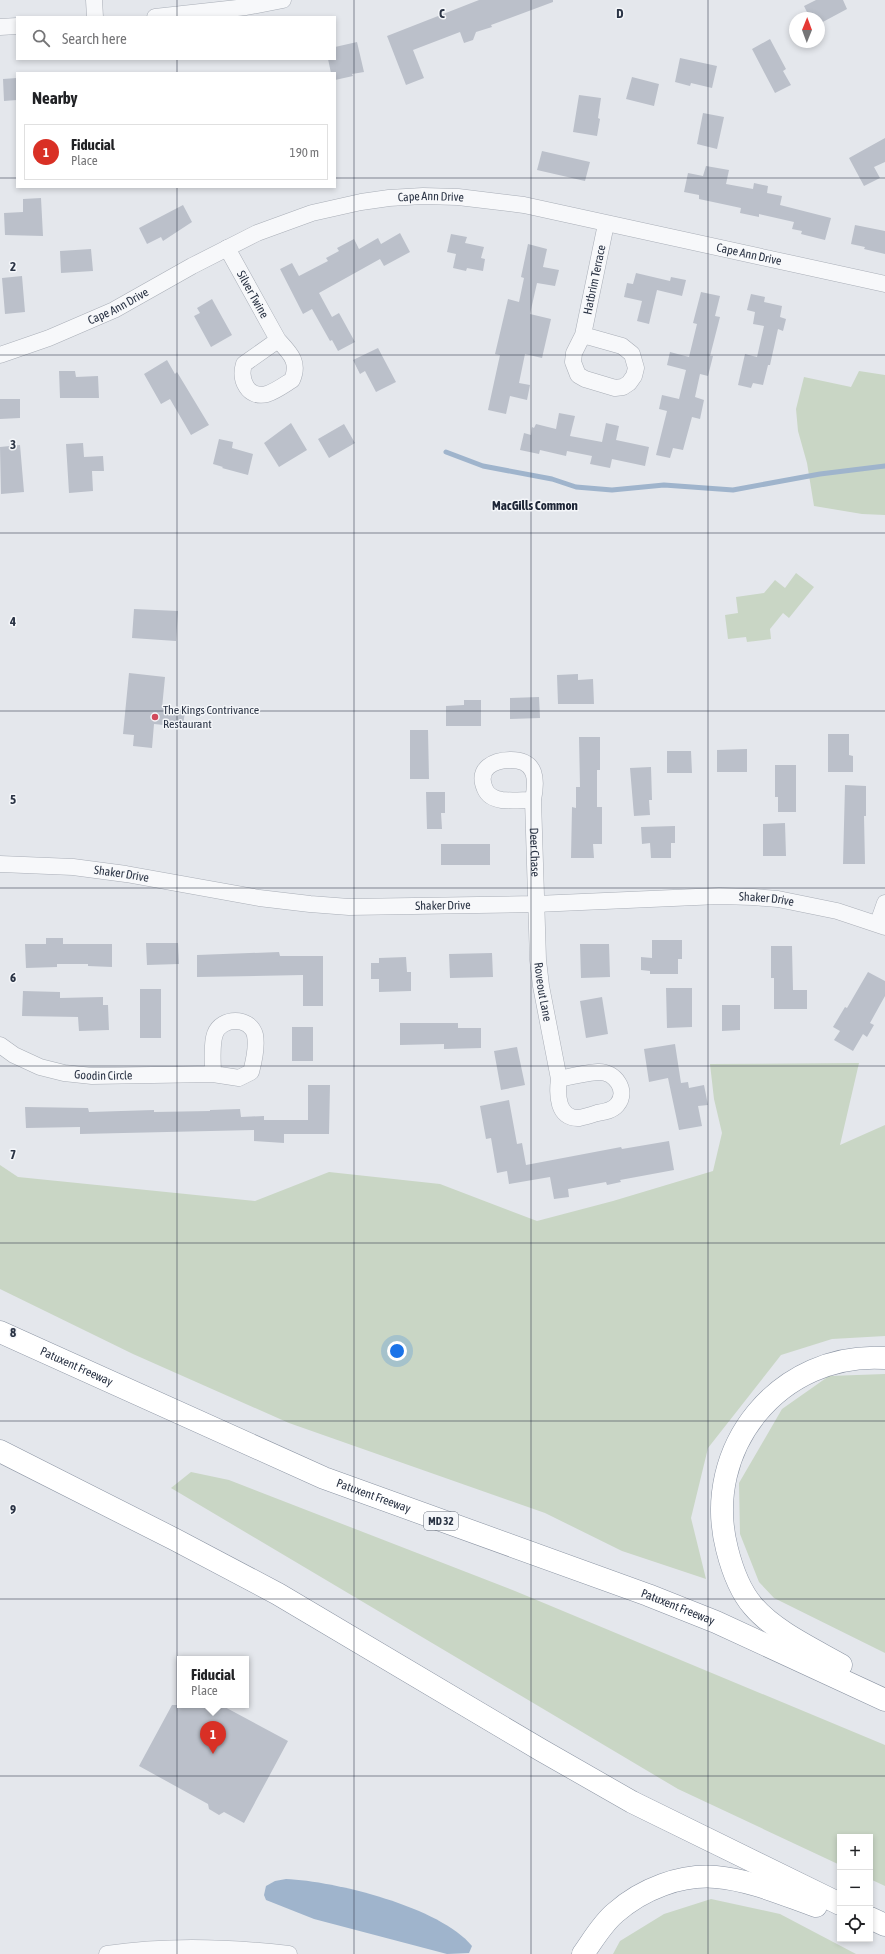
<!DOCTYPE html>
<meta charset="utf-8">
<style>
:root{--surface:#fff;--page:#f2f2f2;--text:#202124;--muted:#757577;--line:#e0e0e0;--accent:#d93025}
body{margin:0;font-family:"Asap Condensed",sans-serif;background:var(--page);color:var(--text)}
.controls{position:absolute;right:12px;bottom:12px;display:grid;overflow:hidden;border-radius:0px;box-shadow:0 2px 6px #0003}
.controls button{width:36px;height:36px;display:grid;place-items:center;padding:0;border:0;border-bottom:1px solid var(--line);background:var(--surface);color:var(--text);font:20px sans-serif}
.compass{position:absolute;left:789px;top:12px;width:36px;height:36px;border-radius:50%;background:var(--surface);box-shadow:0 2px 6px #0003;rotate:1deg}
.you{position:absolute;left:397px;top:1351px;width:14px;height:14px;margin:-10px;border:3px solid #fff;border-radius:50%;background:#1a73e8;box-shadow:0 0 0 6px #1a73e833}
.badge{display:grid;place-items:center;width:26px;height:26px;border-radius:50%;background:var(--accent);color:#fff;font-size:13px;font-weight:700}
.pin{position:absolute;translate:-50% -33px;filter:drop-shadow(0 1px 2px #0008)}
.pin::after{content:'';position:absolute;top:21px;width:14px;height:12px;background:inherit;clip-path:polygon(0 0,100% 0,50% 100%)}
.popup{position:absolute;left:177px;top:1656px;width:72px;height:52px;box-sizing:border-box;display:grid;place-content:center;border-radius:0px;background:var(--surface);filter:drop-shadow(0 1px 3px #0005);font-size:13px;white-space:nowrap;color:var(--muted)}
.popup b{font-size:15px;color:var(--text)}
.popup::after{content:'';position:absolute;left:50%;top:100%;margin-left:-8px;border:8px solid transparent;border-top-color:var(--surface)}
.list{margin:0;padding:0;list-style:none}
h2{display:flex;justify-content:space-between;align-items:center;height:52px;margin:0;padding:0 16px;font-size:17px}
h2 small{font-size:13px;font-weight:400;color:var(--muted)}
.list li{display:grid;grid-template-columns:26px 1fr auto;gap:12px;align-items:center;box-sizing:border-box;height:56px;margin:0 8px 8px;padding:0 8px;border:1px solid var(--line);border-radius:0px}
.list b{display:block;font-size:15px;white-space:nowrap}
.list p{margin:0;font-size:13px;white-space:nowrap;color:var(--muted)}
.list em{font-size:13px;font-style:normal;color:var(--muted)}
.icon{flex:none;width:22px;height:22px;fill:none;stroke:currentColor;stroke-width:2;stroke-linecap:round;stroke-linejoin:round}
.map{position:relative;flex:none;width:885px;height:1954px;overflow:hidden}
.search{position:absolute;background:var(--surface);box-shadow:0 2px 6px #0003;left:16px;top:16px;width:320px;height:44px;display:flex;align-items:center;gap:10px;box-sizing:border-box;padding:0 14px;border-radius:0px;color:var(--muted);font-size:15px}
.panel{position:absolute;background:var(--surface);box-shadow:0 2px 6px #0003;left:16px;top:72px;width:320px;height:116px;border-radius:0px}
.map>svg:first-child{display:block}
.green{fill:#c9d6c5}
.water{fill:#9fb4cc}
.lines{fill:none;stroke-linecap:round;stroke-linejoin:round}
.stream{stroke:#9fb4cc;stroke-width:5}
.building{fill:#bbc0ca}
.minor-casing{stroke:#a9aeb7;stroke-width:17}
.highway-casing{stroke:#8b94a3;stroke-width:23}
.minor{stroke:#f7f8fa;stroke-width:16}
.highway{stroke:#fff;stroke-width:22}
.grid{fill:none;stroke:#2b3445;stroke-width:1;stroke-opacity:0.55}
.poi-dot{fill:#d1495b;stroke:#f4f6f9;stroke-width:1.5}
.labels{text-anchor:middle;stroke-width:3;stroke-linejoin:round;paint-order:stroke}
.shield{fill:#f4f6f9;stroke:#676e7b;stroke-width:1}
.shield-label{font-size:11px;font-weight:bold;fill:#2b3445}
.street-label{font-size:12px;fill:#2b3445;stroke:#f4f6f9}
.poi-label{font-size:12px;fill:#2b3445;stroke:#f4f6f9;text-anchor:start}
.neighbourhood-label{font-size:13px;font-weight:bold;fill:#1d2536;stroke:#f4f6f9}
.grid-label{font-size:13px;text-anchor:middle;font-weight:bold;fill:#2b3445;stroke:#f4f6f9;stroke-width:3;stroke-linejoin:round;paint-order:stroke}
</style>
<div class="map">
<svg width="885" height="1954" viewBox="0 0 885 1954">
<rect width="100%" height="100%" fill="#e4e7ec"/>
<path class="green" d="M859,371L885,375V515L862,514L814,506L807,463L798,431L796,409L804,377L851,387Z
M796,573L814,587L789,618L783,613L770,629L771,639L747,642L746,637L728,639L725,615L738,613L736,597L764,593L775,580L785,588Z
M859,1063L840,1145L885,1125V1336L832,1339L781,1355L708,1448L691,1518L706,1579L622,1551L545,1513L289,1423L133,1354L0,1289V1165L18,1177L255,1201L329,1172L440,1184L537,1221L613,1201L713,1171L722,1133L714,1099L710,1064Z
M885,1374V1653L774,1598L759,1582L740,1534L739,1483L782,1409L829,1376Z
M191,1472L229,1480L515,1591L885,1745V1886L870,1879V1837H840V1865L678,1789L171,1488Z
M711,1899L780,1914L856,1954H613L620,1941L664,1914Z"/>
<path class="water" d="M286,1879C335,1881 440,1907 472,1946L469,1953L447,1954L314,1919L266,1900L264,1895L266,1886L275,1881Z"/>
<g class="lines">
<path class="stream" d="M446,452L483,466L552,479L576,487L612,490L664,485L733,490L820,474L885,466"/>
</g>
<path class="building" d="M479,0H553V2L491,25L492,27L476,32L473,40L464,43L460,32L413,50L424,78L406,85L387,36Z
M816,0H843L847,9L819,24V18H810L804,6Z
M770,39L786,69L783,71L791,85L775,93L752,49Z
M357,42L364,72L352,74L353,76L335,80V73H331L328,59H335V47Z
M680,58L717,66L712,88L691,83L690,86L675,82Z
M632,77L659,84L654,106L626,99Z
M17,78V100L4,101L3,79Z
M579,95L601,98L598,118L600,119L597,136L573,132Z
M703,113L724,117L717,149L697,144Z
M885,138V162L874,167L880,178L864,186L849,158Z
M542,151L590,162L585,181L537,170Z
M706,166L729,170L726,184L753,189L754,183L768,186L767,193L782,196L780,205L831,218L825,240L801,234L802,231L792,229L794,222L759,214V217L740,213L741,208L699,199V195L684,192L688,173L703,176Z
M41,198L43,236L5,235L4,213L23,212V199Z
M183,205L192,222L163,241L161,237L147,244L139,228Z
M855,225L885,231V254L864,249L865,247L851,244Z
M400,233L410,252L384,266L380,259L319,293L332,317L339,313L355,342L338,351L332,340L330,341L312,309L303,314L280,269L292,263L299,276L328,261L326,258L339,251L337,248L354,239L359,249L378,238L381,244Z
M451,234L467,237L465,243L484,247L481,258L485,259L483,271L467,268L466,271L453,268L456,254L447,252Z
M528,244L547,249L543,267L559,270L555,286L537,283L530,314L551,319L542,358L525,354L519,383L530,385L527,400L510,396L506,414L488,410L500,355L495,354L508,299L519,302L524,278L521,277Z
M91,249L93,271L61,273L60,251Z
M636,273L670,281L671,277L686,280L682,296L657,290L649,324L637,321L642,301L624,297L627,283L633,284Z
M22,276L25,312L5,314L2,278Z
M701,292L720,296L715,316L720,317L710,356H713L708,376L700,374L695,397L704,400L700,419L692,417L683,450L673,448L670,458L656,455L667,411L659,409L662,395L679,399L686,370L667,365L670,352L689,357L697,324L693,323Z
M751,294L765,297L764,302L782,306L780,317L786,319L783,331L778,329L770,365H768L763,385L753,383L751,388L738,385L745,354L757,357L764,326L753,324L755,312L747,310Z
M212,299L232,335L211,347L194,316L200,313L197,308Z
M378,348L396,382L376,392L365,371L360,374L353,360Z
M167,360L175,374L177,372L209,425L191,435L170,399L161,404L144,374Z
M59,371H75L76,377L98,376L99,398H60Z
M0,399H20V418L0,419Z
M559,413L575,416L570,436L602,442L606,423L619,426L616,440L649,447L645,466L612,459L610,468L590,464L592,456L567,451L566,456L540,450L539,454L520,450L524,433L531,435L532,427L534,428L536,424L556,429Z
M291,423L307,450L279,467L264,443Z
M344,424L355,443L329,458L318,439Z
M219,439L233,442L232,448L253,454L248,475L222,468L223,467L213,464Z
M83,443L84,457L103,456L104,471H92L93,491L69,493L66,444Z
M20,445L24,492L1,494L0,447Z
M134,609L178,611L176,641L132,638Z
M129,673L165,677L162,708L185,710L183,727L154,724L152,748L133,746L134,735L123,734Z
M578,674V680L593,679L594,704H558L557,675Z
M539,697L540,718L510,719V698Z
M464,700H481V726H446V706L464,705Z
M410,730H428L429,779H410Z
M828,734H849V755L853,756V772H828Z
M579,737H600V770H597V807H602V844H593L594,858H571L572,807L576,808V787H580Z
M747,749V772H717V750Z
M667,751H691L692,773H667Z
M775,765H796V812H778V797H775Z
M651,767L652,800H649L650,815L634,816L630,768Z
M845,785L866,786V816H864L865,864H843Z
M426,792H445V813H441L442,829H427Z
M785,823L786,856H763V824Z
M675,826V843H671V858H651L650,843L642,844L641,827Z
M441,844H490V865H441Z
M46,938H63V944H112V967L88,966V964H57V967L26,968L25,944H46Z
M652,940H682V959H678V974H650V971L641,970V957L652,958Z
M146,943H178L179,964L147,965Z
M580,944H609L610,977L581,978Z
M771,946H792L793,990H807V1009H774V978H771Z
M279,952L280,956H323V1006H303V975L197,977V955Z
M492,953L493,977L450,978L449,954Z
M406,957L407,972H411V991L379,992V979H371V963H379V958Z
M868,972L885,981V996L870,1023L874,1025L867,1037L863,1034L853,1051L834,1040L840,1031L833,1027L845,1007L847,1008Z
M666,988H692V1027L667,1028Z
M140,989H161V1038H140Z
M23,991L60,992V998L103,997V1005H108L109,1030L79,1031L78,1017L22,1016Z
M602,997L608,1034L586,1038L580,1001Z
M722,1005H740V1030L722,1031Z
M400,1023H458V1028H481V1048L444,1049V1044L400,1045Z
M292,1027H313V1061H292Z
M675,1044L681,1083L688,1082L689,1088L704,1085L708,1105L698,1106L702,1126L679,1130L668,1078L649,1082L644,1049Z
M517,1047L525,1085L501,1090L494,1051Z
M308,1085H330L329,1134H284V1143L254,1141V1130L80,1134V1127L26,1128L25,1107L88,1108L89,1112L154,1110V1112L210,1111V1110L240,1109L241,1117L264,1116V1120H308Z
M509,1100L517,1144L522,1143L526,1165L621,1147L622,1149L669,1141L674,1170L620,1180L621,1182L607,1185L606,1182L568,1189L569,1197L554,1199L550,1177L509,1184L507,1171L497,1173L491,1138L486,1139L480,1106Z
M172,1705H221L288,1741L244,1823L224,1812L219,1815L209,1809L208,1804L139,1766Z"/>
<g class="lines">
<g class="minor-casing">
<g id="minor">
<path d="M94,0L95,17"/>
<path d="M155,17L246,7L283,0"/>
<path d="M0,27L17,26"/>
<path id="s1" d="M227,248L278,340L244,364C239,380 248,399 267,394C276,391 284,385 292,380C300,362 290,353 278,340"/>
<path id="s2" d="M583,335L622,346L632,354L636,368L634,376L629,383L623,387L615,388L585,379L578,375L573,362L574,353L583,335L606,224"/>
<path id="s3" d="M0,355L49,338L114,310L192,266L257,233L312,213L361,202L389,198L423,196L458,197L524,205L885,284"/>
<path id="s4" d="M533,800C523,800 512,801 502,800C495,799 488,796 485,789C476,768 494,760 511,760C537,760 537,780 533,800L538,960L541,986L559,1079C572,1076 585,1073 598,1072C615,1071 629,1091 617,1105C612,1111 603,1112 597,1113C591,1115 585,1117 579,1118C557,1119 557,1094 559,1079"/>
<path id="s5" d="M0,864L73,867L126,874L259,898L310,904L349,907L536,904L719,896L753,897L778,899L837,911L885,927"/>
<path d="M878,923L885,903"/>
<path id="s6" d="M0,1045L14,1055L40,1067L64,1073L92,1076L213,1074L239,1078L251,1072C254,1061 257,1046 255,1035C250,1016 221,1017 215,1034C211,1045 213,1062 213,1074"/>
<path d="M107,1954C167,1945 228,1947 289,1954"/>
</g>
</g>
<g class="highway-casing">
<g id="highway">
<path id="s7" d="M0,1332L324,1478L648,1595L716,1622L885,1700"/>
<path d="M0,1451L174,1539L278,1594L541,1750L632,1802L840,1904"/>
<path d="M841,1665C813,1649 774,1631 753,1606C740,1591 732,1569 727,1549C701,1448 780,1351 885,1358"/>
<path d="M870,1918L885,1925"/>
<path d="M583,1954C593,1940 602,1924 615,1913C642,1889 681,1874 716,1877C751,1880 784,1895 816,1906"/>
</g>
</g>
<use href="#minor" class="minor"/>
<use href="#highway" class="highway"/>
</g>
<path class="grid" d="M177,0V17M354,0V1954M531,0V1954M708,0V1954M177,59V73M0,178H17M335,178H885M177,187V1954M0,355H885M0,533H885M0,711H885M0,888H885M0,1066H885M0,1243H885M0,1421H885M0,1599H885M0,1776H885"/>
<circle class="poi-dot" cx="155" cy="717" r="4"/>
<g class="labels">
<rect class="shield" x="424" y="1512" width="34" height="18" rx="3"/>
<g class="shield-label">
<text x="441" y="1525">MD 32</text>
</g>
<g class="street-label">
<text dy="4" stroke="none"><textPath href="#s3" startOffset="464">Cape Ann Drive</textPath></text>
<text dy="4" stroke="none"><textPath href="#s3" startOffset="788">Cape Ann Drive</textPath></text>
<text dy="4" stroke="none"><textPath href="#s2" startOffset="239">Hatbrim Terrace</textPath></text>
<text dy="4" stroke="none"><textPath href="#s1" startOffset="53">Silver Twine</textPath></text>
<text dy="4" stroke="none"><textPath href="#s3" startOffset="128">Cape Ann Drive</textPath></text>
<text dy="4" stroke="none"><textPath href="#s4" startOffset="208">Deer Chase</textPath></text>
<text dy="4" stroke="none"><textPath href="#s5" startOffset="122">Shaker Drive</textPath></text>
<text dy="4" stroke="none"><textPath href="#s5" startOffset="770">Shaker Drive</textPath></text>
<text dy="4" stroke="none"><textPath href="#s5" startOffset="446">Shaker Drive</textPath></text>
<text dy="4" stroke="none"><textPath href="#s4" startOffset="348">Roveout Lane</textPath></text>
<text dy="4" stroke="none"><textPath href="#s6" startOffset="110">Goodin Circle</textPath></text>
<text dy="4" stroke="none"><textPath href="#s7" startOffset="84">Patuxent Freeway</textPath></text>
<text dy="4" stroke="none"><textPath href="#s7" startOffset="408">Patuxent Freeway</textPath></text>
<text dy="4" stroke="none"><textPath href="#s7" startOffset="732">Patuxent Freeway</textPath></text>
</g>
<g class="poi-label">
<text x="163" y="714">The Kings Contrivance<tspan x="163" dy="14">Restaurant</tspan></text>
</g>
<g class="neighbourhood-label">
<text x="535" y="510">MacGills Common</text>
</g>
</g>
<g class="grid-label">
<text x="442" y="18">C</text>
<text x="620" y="18">D</text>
<text x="13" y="271">2</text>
<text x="13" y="449">3</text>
<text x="13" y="626">4</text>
<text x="13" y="804">5</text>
<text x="13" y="982">6</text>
<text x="13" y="1159">7</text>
<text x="13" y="1337">8</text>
<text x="13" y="1514">9</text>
</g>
</svg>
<div class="controls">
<button>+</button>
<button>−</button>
<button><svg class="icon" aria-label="locate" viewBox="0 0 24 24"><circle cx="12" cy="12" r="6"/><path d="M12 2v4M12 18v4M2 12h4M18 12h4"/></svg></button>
</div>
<svg class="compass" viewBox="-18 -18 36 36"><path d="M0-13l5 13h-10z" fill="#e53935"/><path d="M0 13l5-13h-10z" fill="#757577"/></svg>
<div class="you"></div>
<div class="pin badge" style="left:213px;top:1754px">1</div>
<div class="popup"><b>Fiducial</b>Place</div>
<div class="search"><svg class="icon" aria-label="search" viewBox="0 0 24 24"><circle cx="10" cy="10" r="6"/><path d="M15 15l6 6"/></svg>Search here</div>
<section class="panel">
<h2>Nearby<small></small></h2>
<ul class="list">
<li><span class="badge">1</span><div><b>Fiducial</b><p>Place</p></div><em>190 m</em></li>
</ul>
</section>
</div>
